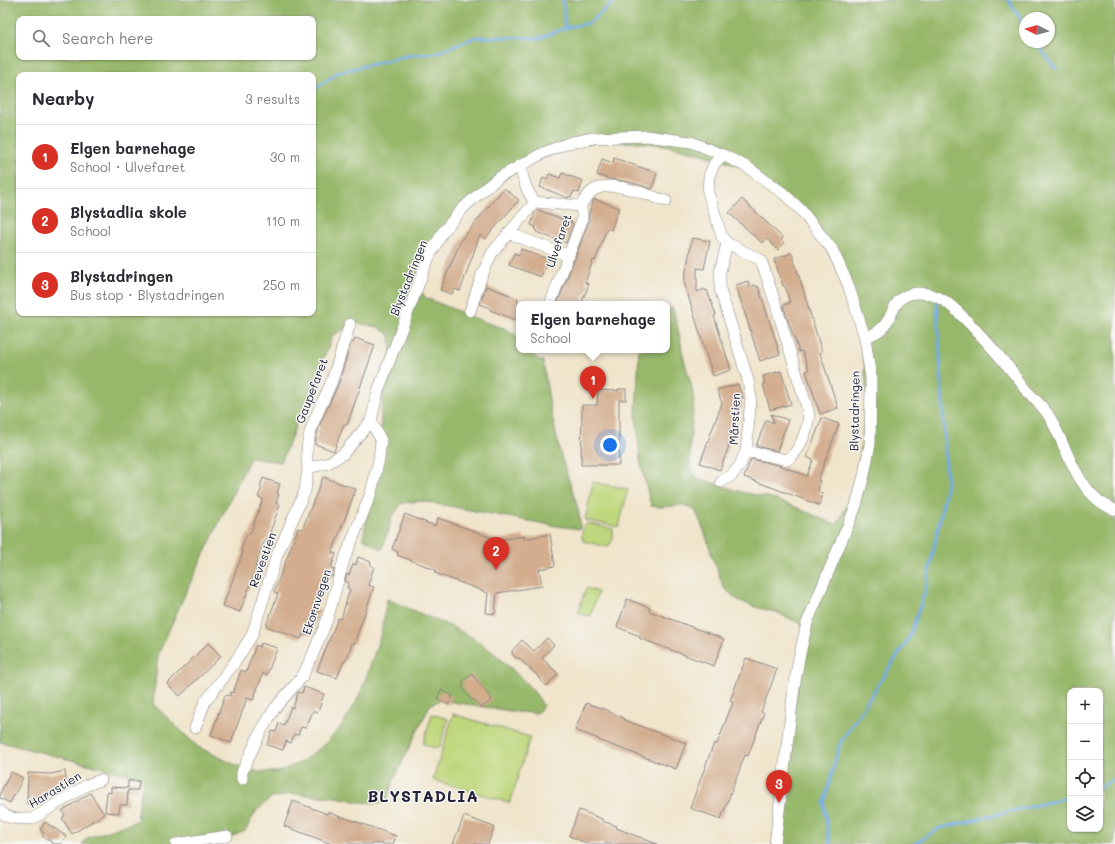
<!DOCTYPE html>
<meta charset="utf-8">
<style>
:root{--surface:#fff;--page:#f2f2f3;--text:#2b2b33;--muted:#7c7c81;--line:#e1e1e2;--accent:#d93025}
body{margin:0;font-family:Mali,sans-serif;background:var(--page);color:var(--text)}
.controls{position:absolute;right:12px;bottom:12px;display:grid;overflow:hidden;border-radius:8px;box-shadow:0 1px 3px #0004}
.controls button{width:36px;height:36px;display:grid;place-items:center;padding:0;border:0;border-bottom:1px solid var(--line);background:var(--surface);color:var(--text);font:20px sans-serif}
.compass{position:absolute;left:1019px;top:12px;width:36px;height:36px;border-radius:50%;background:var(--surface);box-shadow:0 1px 3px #0004;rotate:275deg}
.you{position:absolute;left:610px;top:445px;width:14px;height:14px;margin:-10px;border:3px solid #fff;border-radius:50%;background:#1a73e8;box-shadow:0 0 0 6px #1a73e833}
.badge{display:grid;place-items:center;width:26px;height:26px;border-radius:50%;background:var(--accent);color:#fff;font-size:13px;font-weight:700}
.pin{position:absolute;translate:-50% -33px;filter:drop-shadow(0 1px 2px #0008)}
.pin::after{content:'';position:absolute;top:21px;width:14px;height:12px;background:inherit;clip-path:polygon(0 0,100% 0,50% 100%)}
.popup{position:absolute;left:516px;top:301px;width:154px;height:52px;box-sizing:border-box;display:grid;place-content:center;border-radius:8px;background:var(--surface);filter:drop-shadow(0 1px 3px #0005);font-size:13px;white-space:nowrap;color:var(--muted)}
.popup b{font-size:15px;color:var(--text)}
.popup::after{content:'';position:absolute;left:50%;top:100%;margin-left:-8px;border:8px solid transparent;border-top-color:var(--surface)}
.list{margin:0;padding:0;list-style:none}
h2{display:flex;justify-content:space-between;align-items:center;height:52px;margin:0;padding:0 16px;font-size:17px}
h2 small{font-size:13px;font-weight:400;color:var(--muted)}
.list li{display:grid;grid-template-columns:26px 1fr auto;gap:12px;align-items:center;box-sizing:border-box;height:64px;padding:0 16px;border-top:1px solid var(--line)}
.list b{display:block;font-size:15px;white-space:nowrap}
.list p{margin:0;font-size:13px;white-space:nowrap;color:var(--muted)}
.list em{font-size:13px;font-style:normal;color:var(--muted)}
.icon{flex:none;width:22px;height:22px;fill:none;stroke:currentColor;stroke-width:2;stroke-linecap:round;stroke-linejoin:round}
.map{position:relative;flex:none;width:1115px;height:844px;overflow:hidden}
.search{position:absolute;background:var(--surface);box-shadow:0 1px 3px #0004;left:16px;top:16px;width:300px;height:44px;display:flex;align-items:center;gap:10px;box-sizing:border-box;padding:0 14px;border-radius:8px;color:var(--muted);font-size:15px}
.panel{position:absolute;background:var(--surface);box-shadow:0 1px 3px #0004;left:16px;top:72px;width:300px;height:244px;border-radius:8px}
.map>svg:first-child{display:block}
.green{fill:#bfd77b;stroke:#707c5b}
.forest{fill:#97b86b;stroke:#5c6d53;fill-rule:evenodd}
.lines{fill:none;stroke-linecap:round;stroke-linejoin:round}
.stream{stroke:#72abe2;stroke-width:3}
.building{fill:#d3ad8e}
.street-casing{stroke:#898382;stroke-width:12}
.street{stroke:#fff;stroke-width:11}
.labels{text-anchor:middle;stroke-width:3;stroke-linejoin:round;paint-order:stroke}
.street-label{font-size:12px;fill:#22223b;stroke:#f6f6f2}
.district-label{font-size:16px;font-weight:bold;letter-spacing:1px;fill:#22223b;stroke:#f6f6f2}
</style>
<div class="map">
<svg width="1115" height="844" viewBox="0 0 1115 844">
<rect width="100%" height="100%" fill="#f6f6f2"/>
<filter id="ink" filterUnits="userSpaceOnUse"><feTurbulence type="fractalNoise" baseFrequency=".025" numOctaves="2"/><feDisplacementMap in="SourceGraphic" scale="8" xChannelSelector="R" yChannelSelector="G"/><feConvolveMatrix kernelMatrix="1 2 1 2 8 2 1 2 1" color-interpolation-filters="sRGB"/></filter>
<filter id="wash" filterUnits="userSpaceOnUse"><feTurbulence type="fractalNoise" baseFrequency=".012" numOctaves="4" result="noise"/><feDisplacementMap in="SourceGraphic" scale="16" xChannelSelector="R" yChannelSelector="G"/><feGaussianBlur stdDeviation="0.9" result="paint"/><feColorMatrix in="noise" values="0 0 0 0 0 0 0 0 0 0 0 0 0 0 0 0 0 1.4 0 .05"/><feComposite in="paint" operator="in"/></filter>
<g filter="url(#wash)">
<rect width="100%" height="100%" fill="#f0e4ca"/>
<path class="green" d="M593,482L628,489L619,527L585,520Z
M587,523L613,529V539L608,547L583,541C581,534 582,529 587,523Z
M586,588L598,592L590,616L578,613Z
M432,714L448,719L439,749L423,744Z
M453,714L530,737L510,803L433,780Z"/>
<path class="forest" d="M0,0H1115V844H773L806,632L801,624L778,613L755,607L738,600L724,588L713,559L705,533L695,510L683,505L662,507L651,506L640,460L636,415L639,350H667V310L673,308L680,338L683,356L691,384L694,401L690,442V468L697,478L745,493L768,497L795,507L836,525L840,520L848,502L855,482L859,464L867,400L864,361L852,301L834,261L802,212L747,169L702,154L665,145L645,143L605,141L579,146L533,161L456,209L418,287L426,298L487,323L504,328L519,337V350H529L539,361H543C547,392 553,422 560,452C565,472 582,510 580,529L556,526L421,501L402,503L392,517L382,550L363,538L369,509L381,436V412L384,390L391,351L390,335L378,327L356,323L333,335L281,462L250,458L185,594L158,655L153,704L198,747L240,767L259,772H278L300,763L320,748L340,728L354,706L362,689L381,634L387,599C411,610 436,619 460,631C481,641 500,658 516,673C526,683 537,693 543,706L537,713L517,712L440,700L430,705L395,777L388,797L381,803L360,802L337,797L291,794L271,798L257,810L245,831L219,842L211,844H82L87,838L137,821L143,778L0,742ZM1025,18H1049V42H1025ZM19,19H313V57H19ZM19,75H313V313H19ZM1070,691H1100V829H1070Z"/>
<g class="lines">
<path class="stream" d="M563,0L565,28
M1008,0L1025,26
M1035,42L1056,69
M313,90L339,72L411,55L435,53L476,37L540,38L565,28L589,23L616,0
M1100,787L1115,779
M830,844L824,804L840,743L909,638L925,592L947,484L937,300
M914,844L940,828L1070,797"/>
</g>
<g id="blocks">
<path class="building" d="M614,158L657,173L652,189L631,182L610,179L597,175L602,159L613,163Z
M562,173L583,181L579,193L574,191L571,197L569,196L568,198L540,187L543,178L547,180L549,174L560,178Z
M504,188L519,200L485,239L480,235L460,291L454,289L452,294L440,290L461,240Z
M594,199L619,208L611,230L607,228L595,261L593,260L585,283L589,284L581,304H557L589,222V213Z
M742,199L783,238L781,240L784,243L778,250L767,239L762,243L729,213Z
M538,210L573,223L566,243L536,232L537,230L535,229L536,227L531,225L535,213Z
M692,238L710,241L704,269L697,268V292L705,289L706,291L707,290L716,315L714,316L731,370L713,376L684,282Z
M521,249L548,259L541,277L509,265L514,253L519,255Z
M792,253L822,352L820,353L838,408L820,414L806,371L809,370L802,351L799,352L783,305L790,303L785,286H783L774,259Z
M748,281L750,287L755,285L756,287L758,286L780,354L760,361L736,285Z
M486,286L518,298L517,302L519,303V313L516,320L490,310V308L480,304Z
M355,338L375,345L347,425L344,424L334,451L315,444L319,427L338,385L351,342L353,343Z
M781,371L791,404L770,410L763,384L765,383L763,376Z
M738,384L743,398L740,399L741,404L735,423L737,424L720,470L700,463L722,403L717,390Z
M618,389H626V400H619V465H581L582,405H597L598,390L618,391Z
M771,414L788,420L777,451L756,446L766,420L774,423Z
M822,418L839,424L818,480L820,481L818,492L823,494L819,505L744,477L751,459L778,465L807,476L813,460L807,457Z
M323,477L356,489L332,553L336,554L331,568L334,569L332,577L328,576L316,608L320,609L311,635L307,633L306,635L303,634L301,639L266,626L278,594L274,592L294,539L298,528L302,530Z
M263,478L280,484L277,493L279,494L276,503L280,505L267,540H265L261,549L255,567H257L240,612L223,606L243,552L241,551L244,541L248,533L250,534L263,499L258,497L262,488L260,487Z
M405,514L435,526L438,518L498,540L524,536V539L550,534L555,566L539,569L542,586L497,593L495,614L486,613L488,593L435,573L436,570L397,555L398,552L392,549Z
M358,557L371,562L370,565L374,567L368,585L374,587L354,644L352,643L346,661H344L337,678L317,671L338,618L341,619L350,589L347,588L349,583L345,581L347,574L349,575L353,564L356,565Z
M627,599L650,608L649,611L724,639L714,666L639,638L640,636L617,627Z
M547,638L554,645L542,658L558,674L548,685H544L541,681L540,678L519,658H516L512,654V651L522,640L534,651Z
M208,643L221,656L180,696L167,684Z
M261,643L277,648L267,675L263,673L253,700L247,698L231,743L211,735L225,695L230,696L231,692L233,693L241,670L246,672L256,645L260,647Z
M746,658L777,669L761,712L764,713L748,756L745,755L721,819L690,808L714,743L717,744L733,702L730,701Z
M472,674L492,700L481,708L474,699L472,701L462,687L464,685L462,682Z
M304,687L324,694L318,712L313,711L306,728L301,727L298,735L294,734L291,743L286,741L283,750L267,745L272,731L276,732L279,723L284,725L291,707L293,708L298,692L302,693Z
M441,690L453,696L448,705L437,699Z
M586,703L610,711L609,712L624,718V720L686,743L676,769L598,740L599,739L575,730Z
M65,771L67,789L63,792L41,795V805L27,804L28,773L51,774Z
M11,772L23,778L10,803L0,798V793Z
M128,781H139L138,790H128L127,805H120L119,813L105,812L107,792L111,793V787L128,788Z
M90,793L104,814L72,834L62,818L65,816L62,811Z
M293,801L327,814L328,812L343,818V817L396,836L393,844H332L284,826Z
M579,810L602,819V821L617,826L616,828L657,844H589L569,836Z
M464,816L494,827L488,844H453Z
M45,822L66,836L61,844H54L42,836L44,833L40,830Z"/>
</g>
</g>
<g filter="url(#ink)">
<use href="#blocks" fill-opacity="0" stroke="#898382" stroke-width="1"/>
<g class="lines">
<g class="street-casing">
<path id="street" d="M723,155L714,164L709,176L708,192L722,237L727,243L761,260L775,302L809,414C807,430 801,451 787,460L746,451
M520,165C523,179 526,191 535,202
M580,206C584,201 589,193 594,190C613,179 647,195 666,201
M508,233L569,256
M470,311L482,275L492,253L535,202L580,206L582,212V220L550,304
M865,338C871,335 879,332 883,327C894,315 893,298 911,294C922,291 934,295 943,300C953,306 962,316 970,324C991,346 1011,369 1029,393C1036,401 1044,407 1049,416C1068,448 1077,496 1115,510
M308,468C302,436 319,412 331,383C338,364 343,344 350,324
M721,482L732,475L740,465L746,451L751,398L748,380L720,289V272L727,243
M195,728L205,702L235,662L252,635L277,555L305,491L308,468L328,463L343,454L371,421L378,391L428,259L442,233L462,209L482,191L498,178L543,153L568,143L593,138L646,136L691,142L723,155L747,167L783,193L800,209L832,249L848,284L865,338L871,379L870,444L864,475L856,506L807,623L799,658L794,688L775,844
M242,779V772L261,731L275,708L302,677L313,654L327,620L343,563L371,493L379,459L381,440L371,421
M0,811L6,816L12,818L32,819L87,785L101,780
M176,844L227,836"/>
</g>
<use href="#street" class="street"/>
</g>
</g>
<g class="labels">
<g class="street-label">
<text transform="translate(559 241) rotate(-71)" y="4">Ulvefaret</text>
<text transform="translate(409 278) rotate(-68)" y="4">Blystadringen</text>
<text transform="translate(312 391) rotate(-69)" y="4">Gaupefaret</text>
<text transform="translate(855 411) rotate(-89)" y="4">Blystadringen</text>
<text transform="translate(735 419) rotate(-87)" y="4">Mårstien</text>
<text transform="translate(263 560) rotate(-70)" y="4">Revestien</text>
<text transform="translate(317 602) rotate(-72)" y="4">Ekornvegen</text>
<text transform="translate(55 790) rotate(-31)" y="4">Harastien</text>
</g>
<g class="district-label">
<text x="423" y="802">BLYSTADLIA</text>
</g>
</g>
</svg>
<div class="controls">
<button>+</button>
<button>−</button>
<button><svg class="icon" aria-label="locate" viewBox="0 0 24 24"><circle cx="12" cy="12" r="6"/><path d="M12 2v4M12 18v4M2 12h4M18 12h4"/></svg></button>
<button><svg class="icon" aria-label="layers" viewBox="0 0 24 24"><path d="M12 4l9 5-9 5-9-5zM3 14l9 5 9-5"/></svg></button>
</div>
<svg class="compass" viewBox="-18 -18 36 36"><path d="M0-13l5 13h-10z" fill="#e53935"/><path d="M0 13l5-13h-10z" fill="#7c7c81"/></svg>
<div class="you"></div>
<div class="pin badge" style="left:593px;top:399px">1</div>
<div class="popup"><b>Elgen barnehage</b>School</div>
<div class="pin badge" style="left:496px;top:570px">2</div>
<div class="pin badge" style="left:779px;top:803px">3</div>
<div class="search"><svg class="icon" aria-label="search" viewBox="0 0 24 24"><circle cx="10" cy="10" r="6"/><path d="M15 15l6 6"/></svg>Search here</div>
<section class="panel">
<h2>Nearby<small>3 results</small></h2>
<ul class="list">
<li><span class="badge">1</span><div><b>Elgen barnehage</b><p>School · Ulvefaret</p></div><em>30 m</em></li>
<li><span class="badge">2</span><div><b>Blystadlia skole</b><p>School</p></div><em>110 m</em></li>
<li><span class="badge">3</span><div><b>Blystadringen</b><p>Bus stop · Blystadringen</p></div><em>250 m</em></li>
</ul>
</section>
</div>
